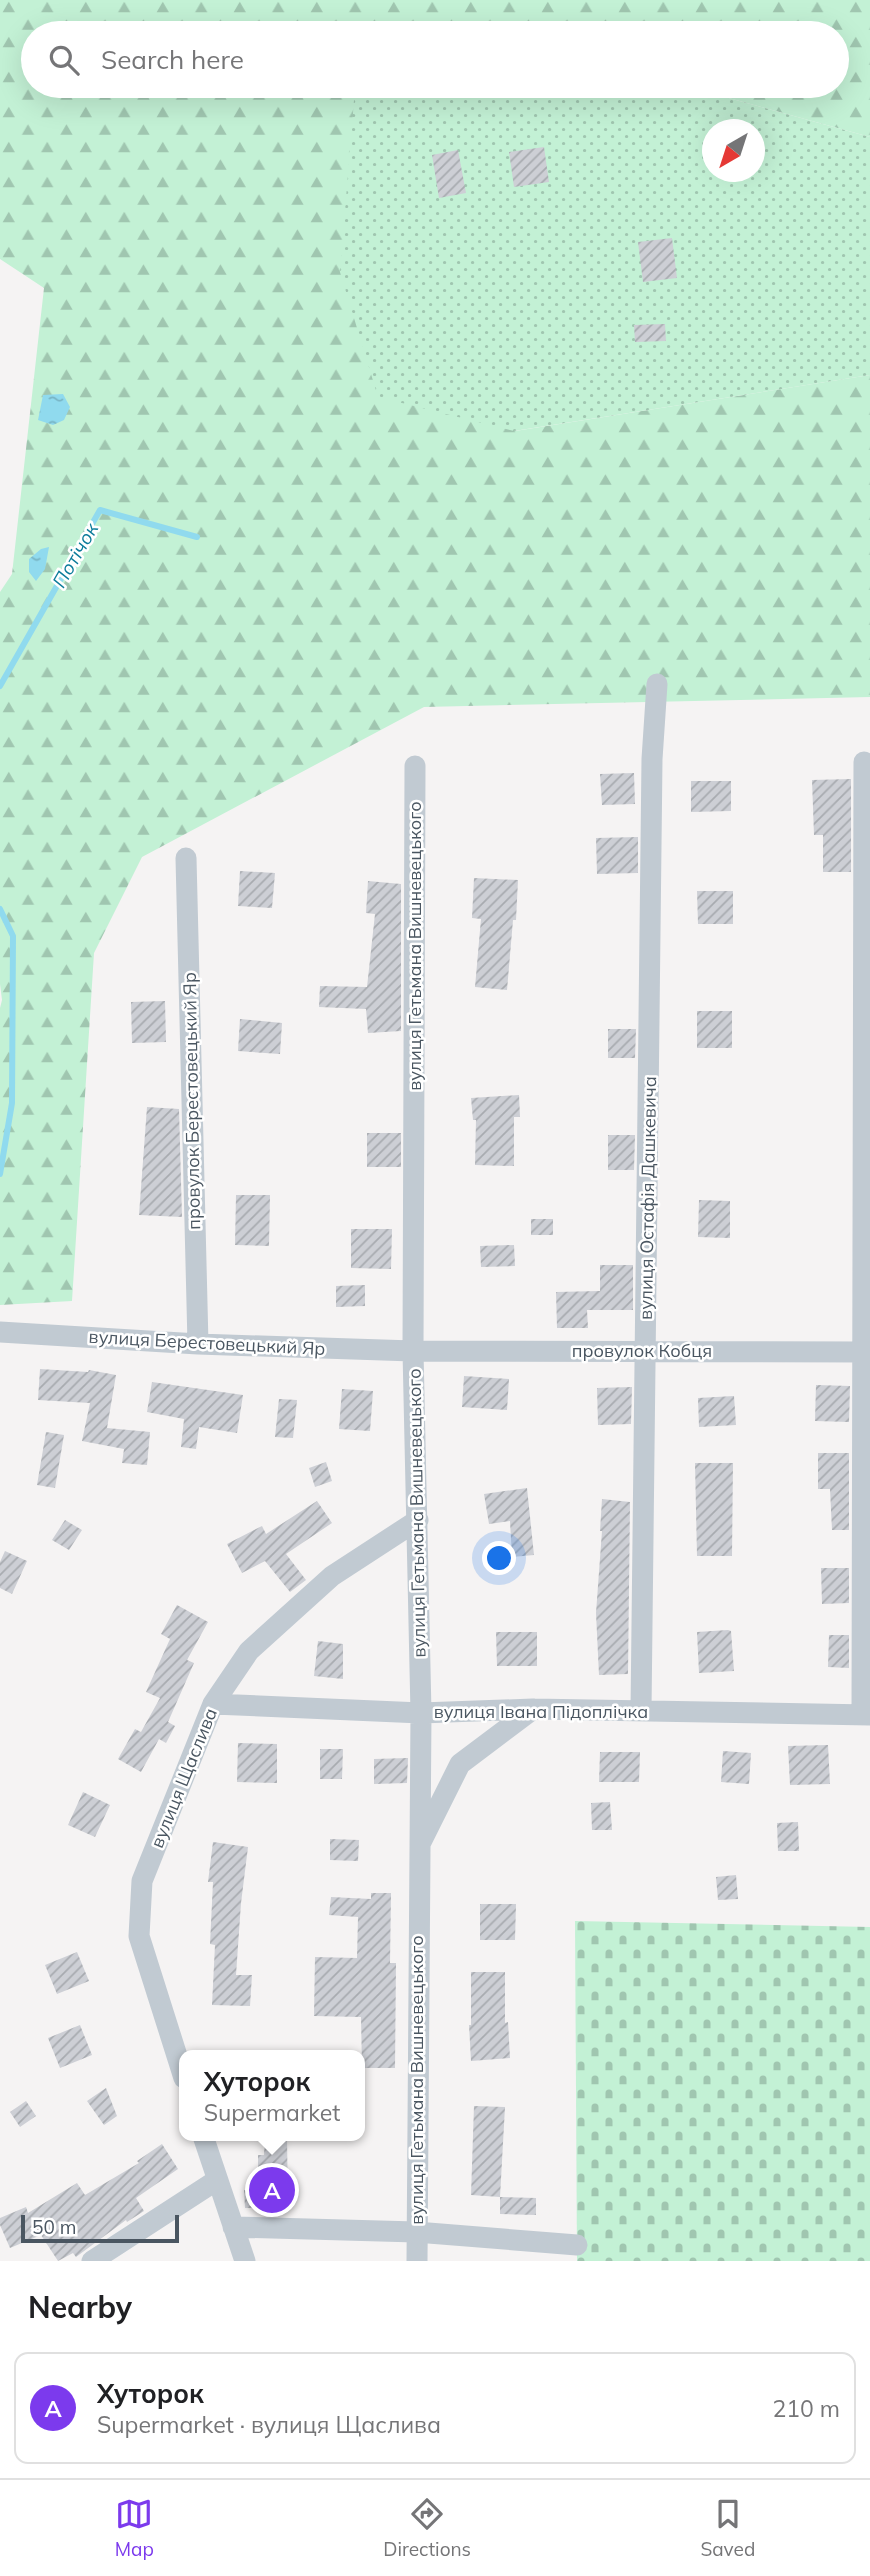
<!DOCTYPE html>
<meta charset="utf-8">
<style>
:root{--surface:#fff;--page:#f6f6f6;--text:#202124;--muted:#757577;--line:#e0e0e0;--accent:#7c3aed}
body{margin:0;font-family:Mulish,sans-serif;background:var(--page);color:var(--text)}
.compass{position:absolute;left:702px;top:119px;width:63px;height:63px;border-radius:50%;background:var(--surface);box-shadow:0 7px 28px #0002;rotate:219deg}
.scale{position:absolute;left:21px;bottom:18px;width:158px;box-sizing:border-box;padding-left:7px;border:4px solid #4a5661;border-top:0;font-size:19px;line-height:24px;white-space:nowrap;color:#4a5661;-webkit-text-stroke:5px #fff;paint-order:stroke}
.you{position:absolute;left:500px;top:1559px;width:24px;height:24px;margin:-18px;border:5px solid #fff;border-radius:50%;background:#1a73e8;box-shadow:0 0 0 10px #1a73e833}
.badge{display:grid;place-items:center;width:46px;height:46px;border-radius:50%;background:var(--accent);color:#fff;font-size:23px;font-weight:700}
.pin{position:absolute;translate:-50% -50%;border:4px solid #fff;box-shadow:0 2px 7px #0006}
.popup{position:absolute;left:179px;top:2050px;width:186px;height:91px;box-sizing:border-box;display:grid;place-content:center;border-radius:14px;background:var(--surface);filter:drop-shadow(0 2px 5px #0005);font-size:23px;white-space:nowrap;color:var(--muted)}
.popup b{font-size:26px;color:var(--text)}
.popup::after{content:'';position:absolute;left:50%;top:100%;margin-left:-14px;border:14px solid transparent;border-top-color:var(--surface)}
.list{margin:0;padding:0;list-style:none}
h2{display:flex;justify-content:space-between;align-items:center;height:91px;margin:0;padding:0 28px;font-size:30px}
h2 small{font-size:23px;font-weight:400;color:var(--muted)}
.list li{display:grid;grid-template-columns:46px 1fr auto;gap:21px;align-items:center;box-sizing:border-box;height:112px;margin:0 14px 14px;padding:0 14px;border:2px solid var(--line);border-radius:14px}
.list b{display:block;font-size:26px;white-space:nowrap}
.list p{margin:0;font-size:23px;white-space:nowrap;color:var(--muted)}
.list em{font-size:23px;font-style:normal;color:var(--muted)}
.icon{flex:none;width:38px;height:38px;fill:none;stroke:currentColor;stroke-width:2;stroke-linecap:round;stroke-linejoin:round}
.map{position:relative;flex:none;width:870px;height:2261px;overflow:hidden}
.search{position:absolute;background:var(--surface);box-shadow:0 7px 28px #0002;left:21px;right:21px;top:21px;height:77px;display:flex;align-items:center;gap:18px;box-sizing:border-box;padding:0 24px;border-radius:38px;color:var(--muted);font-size:26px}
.sheet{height:217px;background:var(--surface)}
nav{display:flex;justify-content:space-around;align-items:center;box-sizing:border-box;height:98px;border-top:2px solid var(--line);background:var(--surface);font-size:19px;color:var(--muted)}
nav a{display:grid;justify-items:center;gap:4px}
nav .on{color:var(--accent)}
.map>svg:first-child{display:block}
.forest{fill:url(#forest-firs)}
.cemetery{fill:url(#cemetery-stones)}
.garden{fill:url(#garden-dots);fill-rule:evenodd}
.water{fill:url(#water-ripples)}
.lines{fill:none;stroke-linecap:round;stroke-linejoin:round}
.stream{stroke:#90daee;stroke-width:6}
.building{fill:url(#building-hatch)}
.street{stroke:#c1cad2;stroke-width:21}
.labels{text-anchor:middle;stroke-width:5;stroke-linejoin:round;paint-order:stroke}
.street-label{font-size:18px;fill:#4a5661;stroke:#fff}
.water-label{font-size:19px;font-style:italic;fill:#0c7c9b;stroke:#fff}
</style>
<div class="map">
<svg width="870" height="2261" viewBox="0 0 870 2261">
<defs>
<pattern id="forest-firs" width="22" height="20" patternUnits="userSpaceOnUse" patternTransform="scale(1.75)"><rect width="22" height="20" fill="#c3f1d5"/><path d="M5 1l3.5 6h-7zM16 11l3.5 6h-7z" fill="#a0c6b0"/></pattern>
<pattern id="cemetery-stones" width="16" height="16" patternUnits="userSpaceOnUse" patternTransform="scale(1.75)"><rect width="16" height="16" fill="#c3f1d5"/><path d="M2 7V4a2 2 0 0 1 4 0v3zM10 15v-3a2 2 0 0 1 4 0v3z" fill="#a0c6b0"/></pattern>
<pattern id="garden-dots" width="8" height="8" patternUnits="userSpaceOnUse" patternTransform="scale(1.75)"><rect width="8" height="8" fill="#c3f1d5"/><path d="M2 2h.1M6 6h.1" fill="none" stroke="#a0c6b0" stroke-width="1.8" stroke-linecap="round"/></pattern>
<pattern id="water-ripples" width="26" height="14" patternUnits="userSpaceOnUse" patternTransform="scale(1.75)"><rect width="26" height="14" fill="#90daee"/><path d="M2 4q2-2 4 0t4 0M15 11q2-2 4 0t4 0" fill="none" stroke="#78b4c4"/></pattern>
<pattern id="building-hatch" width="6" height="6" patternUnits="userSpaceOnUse" patternTransform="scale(1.75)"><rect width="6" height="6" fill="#cdcfd5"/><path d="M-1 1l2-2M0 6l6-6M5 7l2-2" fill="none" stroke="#a8abb0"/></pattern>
</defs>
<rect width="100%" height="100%" fill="#f5f3f3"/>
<path class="forest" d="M0,0H870V137L685,86H837V33H33V86H431L354,101L515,431L870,375V697L424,707L142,857L94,953L72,1301L0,1305V1008L2,1000L0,984V592L12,574L44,288L0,259Z"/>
<path class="cemetery" d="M575,1921L870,1927V2261H577Z"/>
<path class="garden" d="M431,86H685L870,137V375L514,431L378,397L340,272L354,100ZM712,130H754V172H712Z"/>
<path class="water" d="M63,394L70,407L64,420L53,425L38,420L43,395Z
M49,547L45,569L36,581L29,572V559L41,549Z"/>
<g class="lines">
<path class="stream" d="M0,686L100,510L197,537
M0,909L13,936L12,1103L0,1174"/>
</g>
<path class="building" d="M544,147L549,182L514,187L509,152Z
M458,150L466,193L439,198L432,155Z
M672,238L677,278L643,282L638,242Z
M665,324L666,341L635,342L634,325Z
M634,773L635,804L602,805L600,774Z
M851,779V872H823V835H814L812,780Z
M691,781H731V811L691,812Z
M638,837V873L597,874L596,838Z
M240,871L275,873L272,908L238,906Z
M474,878L518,880L516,920H513L507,990L475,987L481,919L472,918Z
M368,881L401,884V1031L368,1033L366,1009L319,1007L320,986L367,987L375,914L366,913Z
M697,891H733V924H698Z
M165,1001L166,1042L132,1043L131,1002Z
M697,1011H732V1048H697Z
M240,1019L282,1023L280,1054L238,1051Z
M608,1029H636L635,1058H608Z
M519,1095L520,1117H514V1166L475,1165L476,1120H473L471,1098Z
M147,1107L179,1109L182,1217L139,1215Z
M367,1133H401V1167H367Z
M608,1135H635L634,1170H608Z
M236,1195H270L269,1246L235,1245Z
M699,1200L730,1201V1238L698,1237Z
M531,1219H553V1235H531Z
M351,1229H392L391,1269L351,1268Z
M514,1245L515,1266L481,1267L480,1246Z
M600,1265H633V1310H587L588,1328H557L556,1292L600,1291Z
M365,1285V1306L336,1307V1286Z
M40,1369L88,1372L89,1370L116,1375L107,1428L150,1432L147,1465L122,1463L124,1449L82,1441L90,1403L38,1400Z
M464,1376L509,1379L507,1410L462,1407Z
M152,1382L243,1395L237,1433L199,1427L196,1449L181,1447L184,1419L147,1412Z
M816,1385L850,1386L849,1422L815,1421Z
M632,1387L631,1424L598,1425L597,1388Z
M342,1389L373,1391L370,1431L339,1429Z
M734,1396L736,1425L699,1427L698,1398Z
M279,1399L297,1400L293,1438L275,1437Z
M46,1432L64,1435L55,1488L37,1485Z
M818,1453H849V1530H832L830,1489H818Z
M326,1462L332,1481L315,1487L309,1468Z
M695,1463H733L732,1556H697Z
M527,1488L534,1555L512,1557L510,1521L489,1524L484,1494Z
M602,1499L630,1502L628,1674L599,1675L596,1613L602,1531H600Z
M317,1501L332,1523L286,1554L306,1580L290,1592L265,1561L242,1573L227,1544L262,1526L266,1534Z
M65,1520L82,1530L69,1550L52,1540Z
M5,1551L27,1561L12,1594L0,1588V1562Z
M821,1568H849V1603L822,1604Z
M177,1605L208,1622L187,1660L194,1663L168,1722L175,1726L166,1743L159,1739L141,1772L118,1759L135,1729L141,1732L160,1698L146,1692L170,1639L161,1634Z
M728,1630L731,1631L734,1671L699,1673L697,1632Z
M496,1632H537V1666H497Z
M829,1635H849V1668L828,1667Z
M318,1641L343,1644V1679L314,1676Z
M238,1743L277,1744V1783L237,1782Z
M828,1745L830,1784L790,1785L788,1746Z
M320,1749H343L342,1779H320Z
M723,1751L751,1753L749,1784L721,1782Z
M600,1752H640L639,1782H599Z
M408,1758L407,1783L374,1784V1759Z
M83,1792L110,1805L95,1837L68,1825Z
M610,1802L612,1830H592L591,1803Z
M798,1822L799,1851H778L777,1823Z
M330,1839L359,1840L358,1861L330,1860Z
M213,1842L248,1847L241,1903L236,1975H252L250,2006L212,2005L215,1945L210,1944L213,1882H208Z
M736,1875L738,1899L718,1900L716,1877Z
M371,1893H391L390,1963H396L395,2068H362L361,2017L314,2016L315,1957L357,1958L358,1917L329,1915L331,1897L371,1899Z
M480,1904H516L515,1940H480Z
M77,1952L89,1981L57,1994L45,1965Z
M471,1972H505V2023L508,2022L510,2058L471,2061L469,2025H471Z
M80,2025L92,2055L60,2068L48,2038Z
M106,2088L117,2116L104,2125L87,2101Z
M26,2101L36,2116L20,2127L10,2112Z
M474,2106L505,2107L500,2197L471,2195Z
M265,2137L287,2138L288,2207L245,2208L244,2190H258V2155H264Z
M162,2144L178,2169L136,2198L144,2211L127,2222L126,2220L76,2257L73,2253L58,2261L41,2235L10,2248L0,2225V2218L26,2207L28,2213L77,2183L85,2195L139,2163L137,2161Z
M500,2197L536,2198V2215L500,2214Z"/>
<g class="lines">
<path class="street" d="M415,766L413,1351L421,1713L417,2261
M186,858L198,1344
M0,1332L198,1344L413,1351L870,1352
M213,1704L421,1713L533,1709L870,1715
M641,1711L652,759L657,684
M862,1715L864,762
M421,1842L460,1764L533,1709
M184,2078L139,1936L142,1881L213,1704L249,1651L332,1576L418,1520
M203,2136L245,2261
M233,2227L416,2232L577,2245
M92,2261L217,2180"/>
</g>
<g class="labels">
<g class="street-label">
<text transform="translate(415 946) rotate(-90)" y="6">вулиця Гетьмана Вишневецького</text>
<text transform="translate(192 1101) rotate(-91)" y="6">провулок Берестовецький Яр</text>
<text transform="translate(648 1198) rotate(-89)" y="6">вулиця Остафія Дашкевича</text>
<text transform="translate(207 1343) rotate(3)" y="6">вулиця Берестовецький Яр</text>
<text x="642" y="1357">провулок Кобця</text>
<text transform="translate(417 1513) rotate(-91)" y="6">вулиця Гетьмана Вишневецького</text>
<text x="541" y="1718">вулиця Івана Підоплічка</text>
<text transform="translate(184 1778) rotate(-68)" y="6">вулиця Щаслива</text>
<text transform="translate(417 2080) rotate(-90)" y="6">вулиця Гетьмана Вишневецького</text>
</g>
<g class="water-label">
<text transform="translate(75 555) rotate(-60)" y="7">Потічок</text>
</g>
</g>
</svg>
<svg class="compass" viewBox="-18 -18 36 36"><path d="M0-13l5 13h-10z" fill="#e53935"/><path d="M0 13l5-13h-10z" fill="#757577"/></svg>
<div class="scale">50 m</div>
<div class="you"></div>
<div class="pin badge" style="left:272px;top:2190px">A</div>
<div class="popup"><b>Хуторок</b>Supermarket</div>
<div class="search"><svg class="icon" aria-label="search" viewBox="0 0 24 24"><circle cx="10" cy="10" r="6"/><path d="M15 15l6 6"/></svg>Search here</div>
</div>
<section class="sheet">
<h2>Nearby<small></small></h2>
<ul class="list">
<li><span class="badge">A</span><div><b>Хуторок</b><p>Supermarket · вулиця Щаслива</p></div><em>210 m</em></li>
</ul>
</section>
<nav>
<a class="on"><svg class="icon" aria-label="map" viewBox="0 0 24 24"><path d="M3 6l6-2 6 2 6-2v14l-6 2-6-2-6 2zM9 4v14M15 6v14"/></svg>Map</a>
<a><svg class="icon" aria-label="directions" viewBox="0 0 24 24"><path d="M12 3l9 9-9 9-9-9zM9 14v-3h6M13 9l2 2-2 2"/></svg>Directions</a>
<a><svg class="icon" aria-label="saved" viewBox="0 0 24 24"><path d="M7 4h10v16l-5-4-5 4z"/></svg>Saved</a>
</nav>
